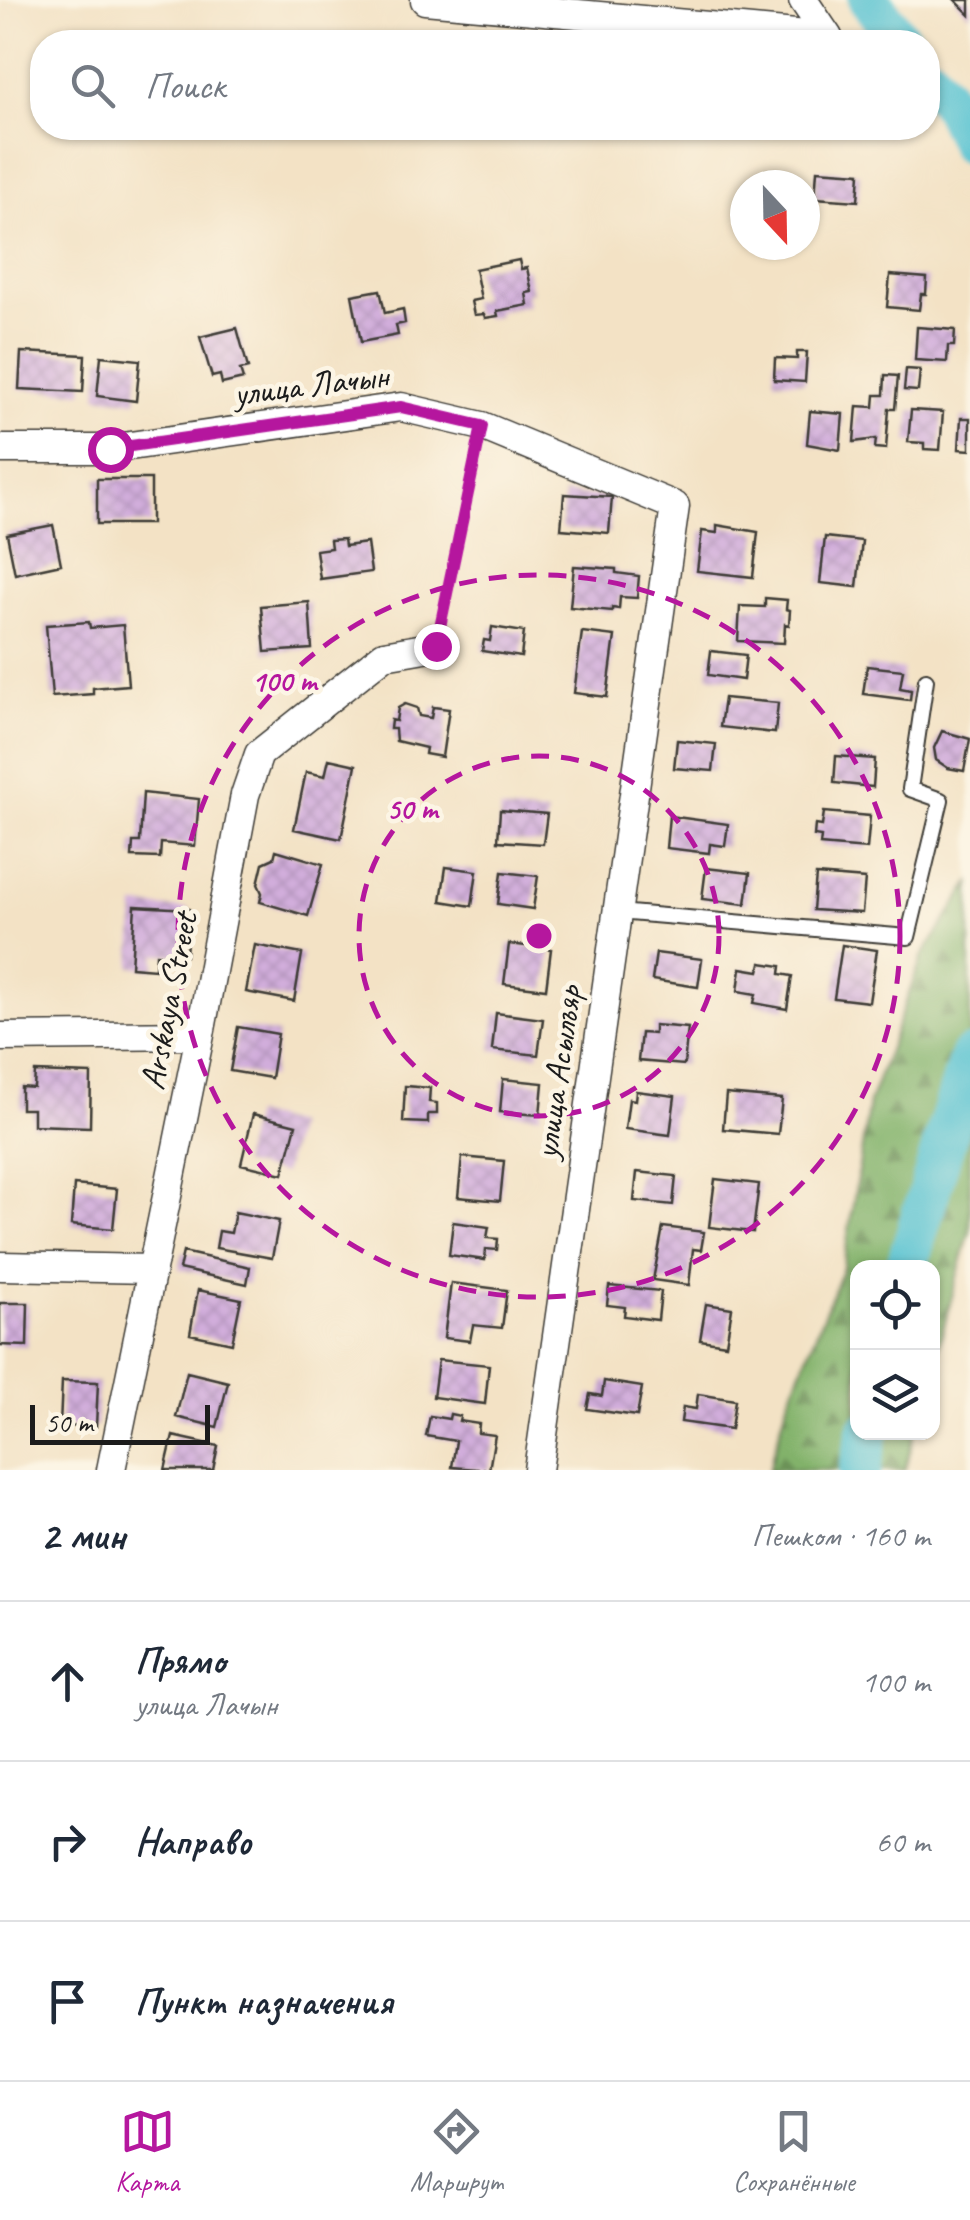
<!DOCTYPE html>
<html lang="ru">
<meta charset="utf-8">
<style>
:root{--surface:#fff;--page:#f2f2f3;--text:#1f2937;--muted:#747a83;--line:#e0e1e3;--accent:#b5179e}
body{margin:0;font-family:Caveat,sans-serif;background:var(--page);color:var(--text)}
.controls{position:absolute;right:30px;bottom:30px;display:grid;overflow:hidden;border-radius:20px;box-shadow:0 2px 8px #0004}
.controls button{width:90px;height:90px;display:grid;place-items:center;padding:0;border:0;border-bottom:2px solid var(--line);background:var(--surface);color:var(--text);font:50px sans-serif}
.compass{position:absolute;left:730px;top:170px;width:90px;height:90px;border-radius:50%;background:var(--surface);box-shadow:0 2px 8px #0004;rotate:158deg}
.scale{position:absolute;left:30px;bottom:25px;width:180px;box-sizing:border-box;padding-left:10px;border:5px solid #1c1c1c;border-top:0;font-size:28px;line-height:35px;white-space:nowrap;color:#1c1c1c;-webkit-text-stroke:8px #fcf5e5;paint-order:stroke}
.stop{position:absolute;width:30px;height:30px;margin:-22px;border:8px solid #b5179e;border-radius:50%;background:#fff}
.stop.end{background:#b5179e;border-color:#fff;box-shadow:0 2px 10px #0008}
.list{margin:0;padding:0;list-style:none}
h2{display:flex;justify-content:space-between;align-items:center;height:130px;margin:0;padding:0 40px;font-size:42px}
h2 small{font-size:32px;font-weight:400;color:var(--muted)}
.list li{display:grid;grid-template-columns:65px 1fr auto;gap:30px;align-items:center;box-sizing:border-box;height:160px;padding:0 40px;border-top:2px solid var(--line)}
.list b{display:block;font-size:38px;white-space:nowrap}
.list p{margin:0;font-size:32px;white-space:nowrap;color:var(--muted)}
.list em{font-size:32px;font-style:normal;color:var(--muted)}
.icon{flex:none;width:55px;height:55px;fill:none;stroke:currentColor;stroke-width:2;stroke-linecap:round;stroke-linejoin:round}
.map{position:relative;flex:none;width:970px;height:1470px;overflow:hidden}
.search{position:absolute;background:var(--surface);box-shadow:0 2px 8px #0004;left:30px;right:30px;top:30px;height:110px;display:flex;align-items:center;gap:25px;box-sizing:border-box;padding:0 35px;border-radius:40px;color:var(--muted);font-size:38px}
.sheet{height:610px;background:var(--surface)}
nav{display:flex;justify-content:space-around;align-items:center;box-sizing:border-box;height:140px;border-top:2px solid var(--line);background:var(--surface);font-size:28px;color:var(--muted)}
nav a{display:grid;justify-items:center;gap:5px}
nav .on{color:var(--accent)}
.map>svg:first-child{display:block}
.forest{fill:url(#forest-firs);stroke:#4f6744;stroke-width:2.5}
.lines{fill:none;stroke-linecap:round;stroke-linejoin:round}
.river{stroke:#58c3d2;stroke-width:42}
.building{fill:url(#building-cross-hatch)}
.lane-casing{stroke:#3c3a35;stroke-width:18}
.street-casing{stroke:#3c3a35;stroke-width:31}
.path{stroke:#3c3a35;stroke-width:4;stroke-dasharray:8 8;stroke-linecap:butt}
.lane{stroke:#fff;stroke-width:14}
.street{stroke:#fff;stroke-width:28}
.route{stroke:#b5179e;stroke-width:12}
.ring{fill:none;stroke:#b5179e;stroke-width:5;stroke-dasharray:18 12}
.labels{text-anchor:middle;stroke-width:9;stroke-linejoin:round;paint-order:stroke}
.street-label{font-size:35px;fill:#1c1c1c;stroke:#fcf5e5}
.centre{fill:#b5179e;stroke:#fcf5e5;stroke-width:5}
.ring-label{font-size:30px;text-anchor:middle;font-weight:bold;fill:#b5179e;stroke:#fcf5e5;stroke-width:9;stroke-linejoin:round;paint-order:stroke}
</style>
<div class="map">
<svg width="970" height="1470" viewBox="0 0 970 1470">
<defs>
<pattern id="forest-firs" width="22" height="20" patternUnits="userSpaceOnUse" patternTransform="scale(2.5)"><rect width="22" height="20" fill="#82b26b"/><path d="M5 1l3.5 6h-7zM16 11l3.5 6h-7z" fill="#6a9057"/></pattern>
<pattern id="building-cross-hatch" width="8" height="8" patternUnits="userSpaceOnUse" patternTransform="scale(2.5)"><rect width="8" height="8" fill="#d1addb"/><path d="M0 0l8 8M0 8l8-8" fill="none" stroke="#b394bb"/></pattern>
</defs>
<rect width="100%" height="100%" fill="#fcf5e5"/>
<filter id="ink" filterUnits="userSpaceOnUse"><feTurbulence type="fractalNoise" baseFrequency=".01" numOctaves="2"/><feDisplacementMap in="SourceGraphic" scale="20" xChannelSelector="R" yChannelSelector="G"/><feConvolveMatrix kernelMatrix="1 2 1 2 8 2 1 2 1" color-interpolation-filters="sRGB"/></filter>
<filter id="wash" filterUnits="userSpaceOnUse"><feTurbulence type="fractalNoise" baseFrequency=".0048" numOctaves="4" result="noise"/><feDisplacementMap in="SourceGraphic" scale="40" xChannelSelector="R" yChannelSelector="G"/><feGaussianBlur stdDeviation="2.25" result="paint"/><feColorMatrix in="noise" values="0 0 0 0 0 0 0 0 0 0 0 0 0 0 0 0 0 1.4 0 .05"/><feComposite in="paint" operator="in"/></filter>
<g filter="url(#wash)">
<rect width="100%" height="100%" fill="#f3e2c5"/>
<path class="forest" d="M970,883V1230L933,1367L932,1268H858V1432L915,1433L905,1470H769L788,1402L843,1268L869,1103L922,957Z"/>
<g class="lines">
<path class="river" d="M869,0L902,42
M928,75L953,107L970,144
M906,1268L970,1057
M860,1470L868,1432"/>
</g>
<g id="blocks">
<path class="building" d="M955,0H970V15Z
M817,170L860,173L858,201L815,198Z
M519,260L521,269L527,268L532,292L526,293L528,305L497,311L498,316L485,318L484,314L474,315L471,301L481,299L475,269Z
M890,275L927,278L926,294H921L919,310L887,307Z
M380,290L385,313L403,309L405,323L396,325L398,335L361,342L352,295Z
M917,327L955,330L954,346H948L947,362L915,360Z
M237,328L248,368L240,370L243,379L222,384L220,375L212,377L200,337Z
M21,352L85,355L83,392L19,389Z
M797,352H807L805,382L774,380L775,358L797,359Z
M101,356L140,360L136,401L97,396Z
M906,369L920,370L918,391L904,390Z
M885,375L898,376L895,409H889L886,449L875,448L876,439L854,442L857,406L874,407L875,395H884Z
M911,410L943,412L940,450L924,449V443L908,442Z
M810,411L843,414L840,450L807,444Z
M961,418H970V450L959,449Z
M97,479H151V524H97Z
M564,494L612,497L609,533L561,529Z
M53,525L61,564L15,574L7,534Z
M717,525L758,532L753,577L697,571L702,531L717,533Z
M825,537L862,541L857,587L820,583Z
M344,539L345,546L367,543L371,572L320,579L316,550L331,548L330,540Z
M574,566L616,569V573L639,576L637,598L620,597L619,609L612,608V611L570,607Z
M765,598L787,600L786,609L790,610L789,625L785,624L784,643L738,641L740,606L765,607Z
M309,602L312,649L265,652L261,606Z
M89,622L90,628L123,625L128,685L93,688V694L52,697L46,625Z
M492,627L524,632L521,657L482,651L484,640L490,641Z
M582,632L615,636L607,697L574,693Z
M711,651L746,655L743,680L708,675Z
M867,666L903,670L900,688L911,690L910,700L863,694Z
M724,698L778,703L775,733L720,727Z
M405,704L417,708L419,716L431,718L433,707L449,709L442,757L425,754L426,748L396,741L395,729H390L391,720L396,721L398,708Z
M942,731L970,739L964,771L948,768L936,760L934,748Z
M677,740L716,744L713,771L674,768Z
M836,756L875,759L873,787L834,783Z
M329,759L356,765L341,839L294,829L306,772L325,776Z
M143,793L199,799L195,846L161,843L160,858L132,857L133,842H140Z
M500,810L547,814L543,844L498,841Z
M824,812L870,816L867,849L820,845L821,837L814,836L815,825L822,826Z
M669,816L728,824L725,846L710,844L709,853L666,848Z
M276,850L323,864L308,916L260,902L262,893L258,884L263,863L274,858Z
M446,867L477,871L472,906L441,901Z
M706,868L750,873L746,904L702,899Z
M502,872L538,876L533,909L498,904Z
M816,875L865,879L862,913L813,910Z
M135,906L189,909L186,956L156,954L155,969L131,967Z
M509,944L551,949L546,989L504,984Z
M255,945L302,954L294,1001L246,992Z
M842,945L877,950L869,1002L834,998Z
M656,953L702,959L698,987L652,980Z
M761,963L781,966L780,974L792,976L787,1009L754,1003L756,994L738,991L741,968L759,971Z
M496,1013L543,1019L538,1055L492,1050Z
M654,1025L688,1028L684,1065L638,1061L641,1033L654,1034Z
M238,1027L278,1034L271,1078L230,1071Z
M35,1072L91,1074L90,1127L33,1125V1109H21V1087L34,1088Z
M503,1079L543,1083L540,1115L500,1112Z
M405,1086L430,1088L429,1102L437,1103V1114H428V1123L403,1122Z
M636,1091L675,1096L670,1135L625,1129L629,1099L635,1100Z
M726,1094L782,1099L778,1134L723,1129Z
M253,1114L296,1125L283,1174L241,1164Z
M462,1157L504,1161L500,1201L458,1197Z
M637,1172L676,1176L673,1205L634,1201Z
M715,1179L759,1184L753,1232L709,1227Z
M74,1185L117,1189L113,1229L71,1225Z
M235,1212L279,1221L272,1258L216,1248L219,1231L231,1233Z
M453,1222L489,1227L487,1238L498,1239L497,1250L486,1249L485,1260L449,1255Z
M663,1227L704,1232L701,1250L693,1249L689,1285L653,1280Z
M183,1252L250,1267L247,1284L179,1269Z
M451,1283L507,1290L502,1328L473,1325L470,1341L444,1338Z
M609,1286L661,1291L658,1320L624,1316L625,1307L607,1305Z
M198,1290L241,1299L232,1343L190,1334Z
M0,1303H28L27,1346L0,1345Z
M706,1304L732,1308L726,1344L700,1340Z
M438,1360L489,1365L485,1404L433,1397Z
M187,1372L228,1382L217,1427L176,1417Z
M62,1381L98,1382L96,1427L60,1426Z
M604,1381L642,1387L637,1416L587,1409L590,1394L602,1396Z
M698,1394L735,1400L731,1429L681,1422L683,1407L696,1409Z
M450,1414L460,1416L459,1421L479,1424L478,1433L495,1435L489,1470L452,1467L456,1441L426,1436L430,1416L449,1419Z
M173,1436L218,1446L213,1470H165Z"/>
</g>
</g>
<g filter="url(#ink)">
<use href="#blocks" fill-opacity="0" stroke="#3c3a35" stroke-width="2.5"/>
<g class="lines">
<g class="lane-casing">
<path id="lane" d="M618,912L908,937L941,800L910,789L926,680"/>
</g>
<g class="street-casing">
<path id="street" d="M425,0L828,37
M803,0L828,37
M0,449H109L401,407L482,426L675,506L538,1470
M0,1037L200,1035
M0,1266L152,1269
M111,1470L200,1035L245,795L259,754L384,655L436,646"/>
</g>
<path class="path" d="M441,622L477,450"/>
<use href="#lane" class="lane"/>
<use href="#street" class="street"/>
</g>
</g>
<g class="lines" filter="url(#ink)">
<path class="route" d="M110,449L401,407L482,426L436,646"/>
</g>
<g class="ring">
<circle cx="539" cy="936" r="180"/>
<circle cx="539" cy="936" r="361"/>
</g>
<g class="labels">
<g class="street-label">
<text transform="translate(311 384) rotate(-7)" y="12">улица Лачын</text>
<text transform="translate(168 1001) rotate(-79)" y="12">Arskaya Street</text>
<text transform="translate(557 1072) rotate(-82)" y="12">улица Асылъяр</text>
</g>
</g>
<circle cx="539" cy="936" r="15" class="centre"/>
<g class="ring-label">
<text x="284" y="691">100 m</text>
<text x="412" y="819">50 m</text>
</g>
</svg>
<div class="controls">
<button><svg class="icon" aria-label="locate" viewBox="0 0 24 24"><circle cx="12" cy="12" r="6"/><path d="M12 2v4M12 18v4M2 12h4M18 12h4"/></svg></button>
<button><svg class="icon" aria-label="layers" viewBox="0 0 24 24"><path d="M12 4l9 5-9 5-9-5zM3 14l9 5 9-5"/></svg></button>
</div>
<svg class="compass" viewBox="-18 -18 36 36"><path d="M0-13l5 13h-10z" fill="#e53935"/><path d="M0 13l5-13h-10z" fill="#747a83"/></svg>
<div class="scale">50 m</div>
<div class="stop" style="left:110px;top:449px"></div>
<div class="stop end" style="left:436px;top:646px"></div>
<div class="search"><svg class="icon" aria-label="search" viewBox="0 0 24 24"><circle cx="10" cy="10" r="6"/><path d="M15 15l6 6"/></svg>Поиск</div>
</div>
<section class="sheet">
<h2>2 мин<small>Пешком · 160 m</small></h2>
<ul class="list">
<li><svg class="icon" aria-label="ahead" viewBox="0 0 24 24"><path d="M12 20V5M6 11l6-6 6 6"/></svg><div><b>Прямо</b><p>улица Лачын</p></div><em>100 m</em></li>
<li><svg class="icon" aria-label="right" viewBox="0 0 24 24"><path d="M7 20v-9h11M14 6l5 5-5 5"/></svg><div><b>Направо</b></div><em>60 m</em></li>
<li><svg class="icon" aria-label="arrive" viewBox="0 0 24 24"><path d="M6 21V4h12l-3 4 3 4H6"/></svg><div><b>Пункт назначения</b></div></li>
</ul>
</section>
<nav>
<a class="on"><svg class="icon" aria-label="map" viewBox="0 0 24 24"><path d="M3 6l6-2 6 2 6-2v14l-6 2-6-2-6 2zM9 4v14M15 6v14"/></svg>Карта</a>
<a><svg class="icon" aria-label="directions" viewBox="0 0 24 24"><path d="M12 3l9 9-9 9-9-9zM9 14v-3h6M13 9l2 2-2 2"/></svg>Маршрут</a>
<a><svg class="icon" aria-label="saved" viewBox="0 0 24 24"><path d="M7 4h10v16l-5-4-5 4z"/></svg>Сохранённые</a>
</nav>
